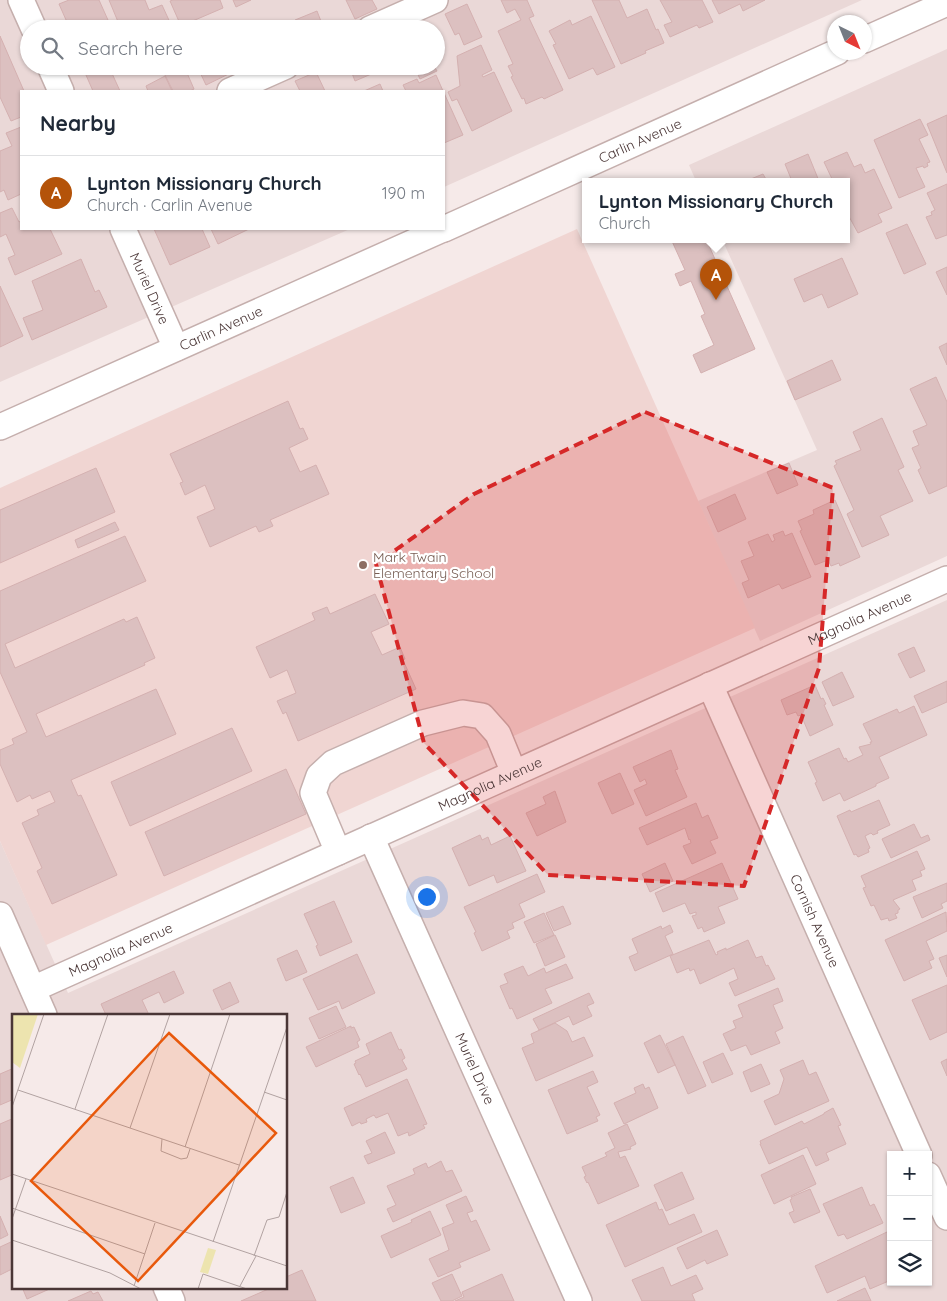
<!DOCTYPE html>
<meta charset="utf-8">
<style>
:root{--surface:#fff;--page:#f6f6f7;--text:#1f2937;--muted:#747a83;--line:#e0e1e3;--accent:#b45309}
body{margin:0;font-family:Quicksand,sans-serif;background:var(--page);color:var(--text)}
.controls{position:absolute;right:15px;bottom:15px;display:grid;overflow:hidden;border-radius:0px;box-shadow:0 1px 4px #0004}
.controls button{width:45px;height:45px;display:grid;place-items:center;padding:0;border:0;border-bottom:1px solid var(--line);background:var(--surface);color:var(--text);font:25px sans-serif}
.compass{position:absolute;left:827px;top:15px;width:45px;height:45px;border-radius:50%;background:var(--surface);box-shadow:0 1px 4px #0004;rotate:137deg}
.you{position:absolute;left:426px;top:896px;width:18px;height:18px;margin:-12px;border:4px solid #fff;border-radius:50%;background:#1a73e8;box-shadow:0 0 0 8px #1a73e833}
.badge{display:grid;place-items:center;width:32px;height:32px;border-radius:50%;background:var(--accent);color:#fff;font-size:16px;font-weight:700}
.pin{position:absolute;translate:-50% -41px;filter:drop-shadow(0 1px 2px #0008)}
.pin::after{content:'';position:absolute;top:26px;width:18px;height:15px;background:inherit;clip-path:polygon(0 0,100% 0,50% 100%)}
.popup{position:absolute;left:582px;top:178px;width:268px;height:65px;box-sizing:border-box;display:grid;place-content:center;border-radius:0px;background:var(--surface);filter:drop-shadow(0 1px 4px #0005);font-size:16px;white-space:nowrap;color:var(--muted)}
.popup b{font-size:19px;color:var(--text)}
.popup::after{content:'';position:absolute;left:50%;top:100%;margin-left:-10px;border:10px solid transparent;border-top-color:var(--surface)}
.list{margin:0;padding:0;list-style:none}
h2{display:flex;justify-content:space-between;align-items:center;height:65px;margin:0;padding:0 20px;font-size:21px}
h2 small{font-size:16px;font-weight:400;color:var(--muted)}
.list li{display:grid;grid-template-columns:32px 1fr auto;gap:15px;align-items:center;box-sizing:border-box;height:75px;padding:0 20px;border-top:1px solid var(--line)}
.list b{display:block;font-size:19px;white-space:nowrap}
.list p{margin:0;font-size:16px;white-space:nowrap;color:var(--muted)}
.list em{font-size:16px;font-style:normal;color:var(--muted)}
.icon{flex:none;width:28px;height:28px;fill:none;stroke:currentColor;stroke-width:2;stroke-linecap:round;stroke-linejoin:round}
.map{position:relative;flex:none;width:947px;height:1301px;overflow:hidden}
.search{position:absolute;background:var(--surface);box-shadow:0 1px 4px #0004;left:20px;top:20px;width:425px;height:55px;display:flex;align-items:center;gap:12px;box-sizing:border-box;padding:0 18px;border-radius:28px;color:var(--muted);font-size:19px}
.panel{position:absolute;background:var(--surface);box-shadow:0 1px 4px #0004;left:20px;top:90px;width:425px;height:140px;border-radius:0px}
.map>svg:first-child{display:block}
.residential{fill:#ead8d7;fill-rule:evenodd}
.education{fill:#f0d5d2}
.building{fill:#dcc0c0;stroke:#d4b0b0}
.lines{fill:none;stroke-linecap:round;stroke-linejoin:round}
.minor-casing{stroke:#c5afad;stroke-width:28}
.minor{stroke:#fff;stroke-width:25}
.marked{fill:#d62828;fill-opacity:0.2;stroke:#d62828;stroke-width:4;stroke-dasharray:10 6;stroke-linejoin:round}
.education-dot{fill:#8d6e63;stroke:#fff;stroke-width:2}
.labels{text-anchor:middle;stroke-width:4.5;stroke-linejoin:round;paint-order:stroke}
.street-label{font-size:14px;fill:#4a3636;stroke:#fff}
.education-label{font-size:14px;fill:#785e54;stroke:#fff;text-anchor:start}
.inset-road{fill:none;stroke:#b1a2a1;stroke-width:1}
.view{fill:#e8590c;fill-opacity:0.15;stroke:#e8590c;stroke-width:2.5}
.inset-edge{fill:none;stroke:#4a3636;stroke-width:2.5}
</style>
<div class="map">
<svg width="947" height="1301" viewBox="0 0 947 1301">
<rect width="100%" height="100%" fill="#f6eae9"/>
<path class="residential" d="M0,0H862L444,187V91H21V229H350L0,382ZM29,29H436V66H29Z
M947,49V556L760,641L698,501L817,450L722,239H846V181H696L689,165Z
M947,600V1301H0V841L68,993ZM14,1015H286V1287H14ZM891,1155H928V1282H891Z"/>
<path class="education" d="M577,229L755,628L46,945L0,841V488Z"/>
<path class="building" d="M69,0H99L112,29H70L59,4Z
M109,0H145L149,10L162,5L173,29H121Z
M173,0H220L223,8L181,26L170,1Z
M233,0H251L236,7Z
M346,0H372L377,9L355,19Z
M501,0H527L534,16L529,18L563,90L544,99L542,97L526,104L524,98L522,99L511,77L513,76L508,66L513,64L498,31L521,20L515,9L507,13Z
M592,0H619L627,18L647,9L656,30L658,29L664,43L645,51L646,53L621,64Z
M660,0H702L713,22L699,28L697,25L670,37L664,25L672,22Z
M712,0H765L743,11L740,4L719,14Z
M467,4L482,37L464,45L459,33L455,35L445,14Z
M317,11L324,29H299L295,20Z
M591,16L615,67L597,75L593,68L569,79L553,45L556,44L549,31L570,20L572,25Z
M0,36L24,91H21V117L11,121L0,97Z
M481,45L492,70L482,75L483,77L494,72L512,111L472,131L457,99L452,101L448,92L460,86L457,56Z
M82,66H103L105,71L110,69L120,91H93Z
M179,66H184L194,89L190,91H173L164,73Z
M197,66H245L206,85Z
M344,66H374L376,72L355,81L350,68L345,70Z
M414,66H434L437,71L420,79Z
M316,72L325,91H300L295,81Z
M436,75L443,91H406L403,85L417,79L419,83Z
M165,76L172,91H148L146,86Z
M380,84L383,91H364Z
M444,93L463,135L444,143Z
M947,115V173L927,124Z
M920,119L928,135L919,139L930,162L927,163L928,166L924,168L923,166L916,168L925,187L899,198L874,140Z
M21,127V194L8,200L4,190L0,192V151L12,146L6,133Z
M847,152L854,167L861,164L865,173L874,169L892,208L878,214L882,222L858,233L846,211V181H833L824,162Z
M808,154L819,181H792L785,164Z
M763,174L767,181H746Z
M947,184V235L936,239L926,217L932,215L931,212L935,210L927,193Z
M12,208L19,222L21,221V229H50L62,254L15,275L8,258L15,255L6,234L0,237V213Z
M907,224L926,264L904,274L886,233Z
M154,229H202L210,247L170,265Z
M211,229H249L218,244Z
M671,239H706L755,349L701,373L693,355L714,345L701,316L705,314L691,281L680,286L675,274L685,270Z
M842,258L858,294L828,308L822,294L804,302L794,279Z
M81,259L95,292L99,290L107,307L32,340L23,318L43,310L32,281Z
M947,267V295L936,272Z
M0,286L23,336L0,347Z
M947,343V365L939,347Z
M832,360L841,380L795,400L787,381Z
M936,377L947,402V486L929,494L918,470L921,468L912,448L919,445L913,431L927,425L910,389Z
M288,401L300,429L303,428L308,439L289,448L300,472L316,465L329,494L270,520L273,526L259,532L256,526L210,547L197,517L215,509L205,485L185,495L180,483L183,482L170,454Z
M882,418L904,467L898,470L913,501L880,516L889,535L862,547L847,514L854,510L834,466L837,464L835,461L861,450L853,432Z
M789,463L798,485L777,494L767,472Z
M96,468L115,512L0,563V510Z
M735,494L746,519L718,532L707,507Z
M835,500L860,557L840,566L839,563L831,566L828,560L815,565L800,531L802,530L798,521L814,514L813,510Z
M115,522L119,530L78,548L75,540Z
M783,531L785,536L792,533L811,577L782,589L779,584L748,598L742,583L749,580L741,561L754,556L748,542L768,534L772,542L775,540L773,535Z
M125,536L146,581L5,644L15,668L124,619L126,622L137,617L155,658L144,663L145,665L36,714L46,737L156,689L176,734L71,780L78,796L81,795L117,875L52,904L37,871L42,868L22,823L39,815L37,810L55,802L50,791L32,799L30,795L17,802L0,764V750L14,744L12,739L27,732L0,672V591Z
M375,594L389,624L371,632L382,655L400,647L405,659L403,660L416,689L298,741L286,712L283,714L277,701L296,693L287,670L270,678L256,647L315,620L312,613L327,607L330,614Z
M914,647L925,671L910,678L898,654Z
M842,672L854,697L833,706L822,682Z
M947,681V702L922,713L914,696Z
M815,685L821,699L823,698L826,704L824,705L833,725L810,736L801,715L798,716L796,712L787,715L781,700Z
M914,706L927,735L879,757L889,778L876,784V786L844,801L840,793L823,801L815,783L817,782L808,762L839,748L844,759L846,758L848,762L863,755L859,747L871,744L870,742H872L863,724L897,709L899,713Z
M232,728L252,771L130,826L111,782Z
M671,750L678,769L675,770L687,797L646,816L634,790L647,784L645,779L640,782L633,767Z
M286,769L306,814L164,876L145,832Z
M620,773L634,804L612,814L598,783Z
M555,791L566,822L537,836L526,813L546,804L543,797Z
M879,800L890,825L877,831L878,833L873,835L871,833L865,836L870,848L868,849L869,852L858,857L856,854L854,855L837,816L850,810L851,812Z
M696,803L702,818L708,815L718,838L710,841L716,853L692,864L683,846L691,843L690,839L689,840L685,828L647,845L639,828Z
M914,824L921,838L928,835L930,840L891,858L882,839Z
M480,835L482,840L488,837L491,845L510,836L526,871L497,883L494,875L469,886L452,848Z
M917,851L925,869L920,871L922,876L912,880L916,890L893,900L900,909L898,910V913L895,914L897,918L889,921L888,918L881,920L874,905L871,906L863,888L866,887L861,876Z
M665,863L673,881L650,892L642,874Z
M722,863L738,899L718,907L725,923L704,932L702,927L698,929L692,916L696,915V912L690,914L685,903L663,912L655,893Z
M537,874L545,892L519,904L525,917L512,923L514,928L507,931L510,938L482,951L474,933L476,932L464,907Z
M947,883V901L941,904L943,908L922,918L913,897Z
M334,901L352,942L320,956L316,946L318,945L304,914Z
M563,906L571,924L554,931L546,913Z
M946,912L947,931L926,941L934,959L929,961L932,968L904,981L885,940Z
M544,913L554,935L534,943L524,922Z
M670,925L673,932L665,936L673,954L635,971L629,957L638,953L632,939L661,926L662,929Z
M555,935L565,957L545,966L536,944Z
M709,940L716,955L718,954L717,952L726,948V950L748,940L756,958L762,956L766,966L768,965L775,979L735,996L729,983L738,979L734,968L700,984L694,969L690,971L689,968L677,973L670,956Z
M297,950L307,972L286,981L277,959Z
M357,954L375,993L342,1009L339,1001L318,1010L303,979Z
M947,955V977L939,958Z
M566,964L573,978L545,989L552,1003L517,1019L512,1008L510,1009L500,986L508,983L504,974L523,966L528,976L544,968L546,973Z
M174,971L184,993L164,1003L159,992L142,1000L149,1015H106L101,1004Z
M230,982L239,1002L222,1010L213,990Z
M947,985V1032L930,1040L912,1000Z
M778,988L783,1001L773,1005L783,1028L775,1032L780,1043L751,1055L746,1045L731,1051L723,1034L736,1028L733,1021L743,1017L738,1005Z
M589,993L594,1003L587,1006L592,1016L573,1025L569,1016L539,1030L533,1019Z
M336,1006L346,1027L319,1039L309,1018Z
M555,1023L567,1031L572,1042L584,1037L593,1056L536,1081L522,1048L534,1043L531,1034Z
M351,1026V1028L354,1027L360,1040L357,1042L359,1047L316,1067L306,1047Z
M391,1032L399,1050L401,1049L405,1058L402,1060L407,1069L366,1087L360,1074L359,1075L354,1064L356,1063L355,1061L370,1054L366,1044Z
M660,1035L675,1065L658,1073L644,1043Z
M683,1036L706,1086L688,1094L666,1044Z
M723,1053L733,1074L712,1083L703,1062Z
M947,1059V1076L941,1062Z
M803,1060L809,1075L816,1072L829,1101L775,1125L764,1101L779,1094L784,1079L780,1070Z
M761,1064L770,1084L751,1092L743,1072Z
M14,1068V1099L0,1105V1074Z
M593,1071L598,1082L587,1087L600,1115L596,1117L598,1121L567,1134L548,1090Z
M407,1079L427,1124L423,1125L425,1128L409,1136L408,1132L398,1136L388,1113L376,1118L374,1115L366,1119L367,1122L361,1124L360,1122L352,1126L344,1108Z
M643,1084L645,1089L649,1087L658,1108L624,1124L614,1103L636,1093L634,1088Z
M833,1108L841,1125L838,1126L846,1144L826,1153L829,1160L816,1166L807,1147L769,1164L760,1144H761L760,1141L802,1121L804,1124L824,1114V1113Z
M14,1118V1174L0,1180V1124Z
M627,1124L636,1144L630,1147L631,1149L618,1152L620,1158L625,1156L639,1186L598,1204L588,1182L587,1183L584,1177L586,1176L582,1167L607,1156L605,1153L615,1148L608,1133Z
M385,1132L395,1153L368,1164L364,1156L372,1153L366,1141Z
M803,1155L816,1184L774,1204L761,1175Z
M441,1161L446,1172L452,1170L462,1191L393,1222L387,1209L396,1205L387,1186L415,1174L413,1169L426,1163L428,1168Z
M682,1172L694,1199L666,1211L654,1185Z
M353,1177L365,1203L341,1213L330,1187Z
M862,1187L870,1206L874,1204L883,1223L847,1239L844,1234L838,1236L823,1204Z
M810,1189L820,1212L794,1223L789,1213L794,1211L790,1200L792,1199L791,1197Z
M466,1196L473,1211L467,1213L471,1222L476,1220L490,1250L459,1263L461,1267L438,1277L429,1259L449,1250L442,1228L454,1223L446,1205Z
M656,1202L659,1210L662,1209L669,1225L694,1214L702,1232L625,1267L606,1225Z
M430,1211L441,1235L391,1258L381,1236L412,1222L411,1220Z
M0,1216L8,1235L0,1239Z
M717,1230L728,1255L707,1264L705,1260L687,1269L677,1248Z
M887,1232L891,1240V1280L870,1289L865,1276L827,1293L815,1266Z
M13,1241L14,1268L0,1275V1247Z
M663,1267L671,1286L696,1275L703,1289L692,1294L695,1301H642L632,1280Z
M302,1270L316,1301H241L273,1287H286V1277Z
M452,1274L462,1296L452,1301H441L432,1283Z
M502,1274L514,1301H455L464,1297L462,1292Z
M22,1287H54L27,1299Z
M865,1288L871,1301H837Z
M91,1291L93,1294L98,1292L103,1301H68Z"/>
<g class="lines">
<g class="minor-casing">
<g id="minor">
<path d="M21,0L34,29"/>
<path d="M370,29L435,0"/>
<path d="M864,40L947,3"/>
<path d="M50,66L61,91"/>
<path d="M230,91L286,66"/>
<path id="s1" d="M123,229L176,348"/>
<path id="s2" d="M444,229L837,52"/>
<path id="s3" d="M0,427L443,229"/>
<path id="s4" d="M710,685L919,1155"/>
<path id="s5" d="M371,837L579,1301"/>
<path d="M338,852L313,793L319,776L333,763L423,723L463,713L482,716L498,734L514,773"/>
<path d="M0,915L44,1015"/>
<path id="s6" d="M33,989L947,579"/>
<path d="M928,1175L947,1217"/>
<path d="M166,1287L172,1301"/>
</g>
</g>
<use href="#minor" class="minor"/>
</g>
<path class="marked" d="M645,412L833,488L819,668L744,886L548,875L424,743L376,564L474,494Z"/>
<circle class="education-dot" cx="363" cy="565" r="5"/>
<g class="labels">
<g class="street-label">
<text dy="5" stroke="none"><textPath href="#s2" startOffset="215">Carlin Avenue</textPath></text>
<text dy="5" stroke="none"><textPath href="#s1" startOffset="65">Muriel Drive</textPath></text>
<text dy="5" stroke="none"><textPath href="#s3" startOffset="242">Carlin Avenue</textPath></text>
<text dy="5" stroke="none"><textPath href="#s6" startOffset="906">Magnolia Avenue</textPath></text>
<text dy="5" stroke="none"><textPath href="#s6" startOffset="501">Magnolia Avenue</textPath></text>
<text dy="5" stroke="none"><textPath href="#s4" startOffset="258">Cornish Avenue</textPath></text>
<text dy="5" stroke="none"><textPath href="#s6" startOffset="96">Magnolia Avenue</textPath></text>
<text dy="5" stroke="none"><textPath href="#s5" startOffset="254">Muriel Drive</textPath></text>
</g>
<g class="education-label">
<text x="373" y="562">Mark Twain<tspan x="373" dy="16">Elementary School</tspan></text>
</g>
</g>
<g transform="translate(12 1014)">
<rect width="275" height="275" fill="#f6eae9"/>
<path d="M0,0H26L8,54L0,48ZM196,234L204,236L196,260L188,258Z" fill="#ede4af"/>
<path class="inset-road" d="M6,76L227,151M252,78L275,86M0,93L32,0M63,95L96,0M118,114L158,0M150,125L149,137L169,145L175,144L178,135M173,133L218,0M0,160L275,252M0,194L133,240M0,205L14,165M0,226L98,259L129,275M201,228L275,13M242,242L255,206L267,203L275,178M122,272L143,209M228,272L244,242M186,275L191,260L235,275"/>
<path class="view" d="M157,19L264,119L126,267L19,167Z"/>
<rect width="275" height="275" class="inset-edge"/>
</g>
</svg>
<div class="controls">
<button>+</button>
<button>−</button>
<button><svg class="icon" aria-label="layers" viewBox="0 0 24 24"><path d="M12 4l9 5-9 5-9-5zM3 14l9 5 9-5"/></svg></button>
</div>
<svg class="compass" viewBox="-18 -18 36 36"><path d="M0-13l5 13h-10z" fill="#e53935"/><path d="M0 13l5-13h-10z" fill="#747a83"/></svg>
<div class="you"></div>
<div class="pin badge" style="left:716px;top:300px">A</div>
<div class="popup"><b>Lynton Missionary Church</b>Church</div>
<div class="search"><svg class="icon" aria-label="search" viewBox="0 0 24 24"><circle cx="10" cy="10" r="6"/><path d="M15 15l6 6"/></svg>Search here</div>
<section class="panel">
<h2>Nearby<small></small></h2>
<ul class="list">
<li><span class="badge">A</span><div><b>Lynton Missionary Church</b><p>Church · Carlin Avenue</p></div><em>190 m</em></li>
</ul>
</section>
</div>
